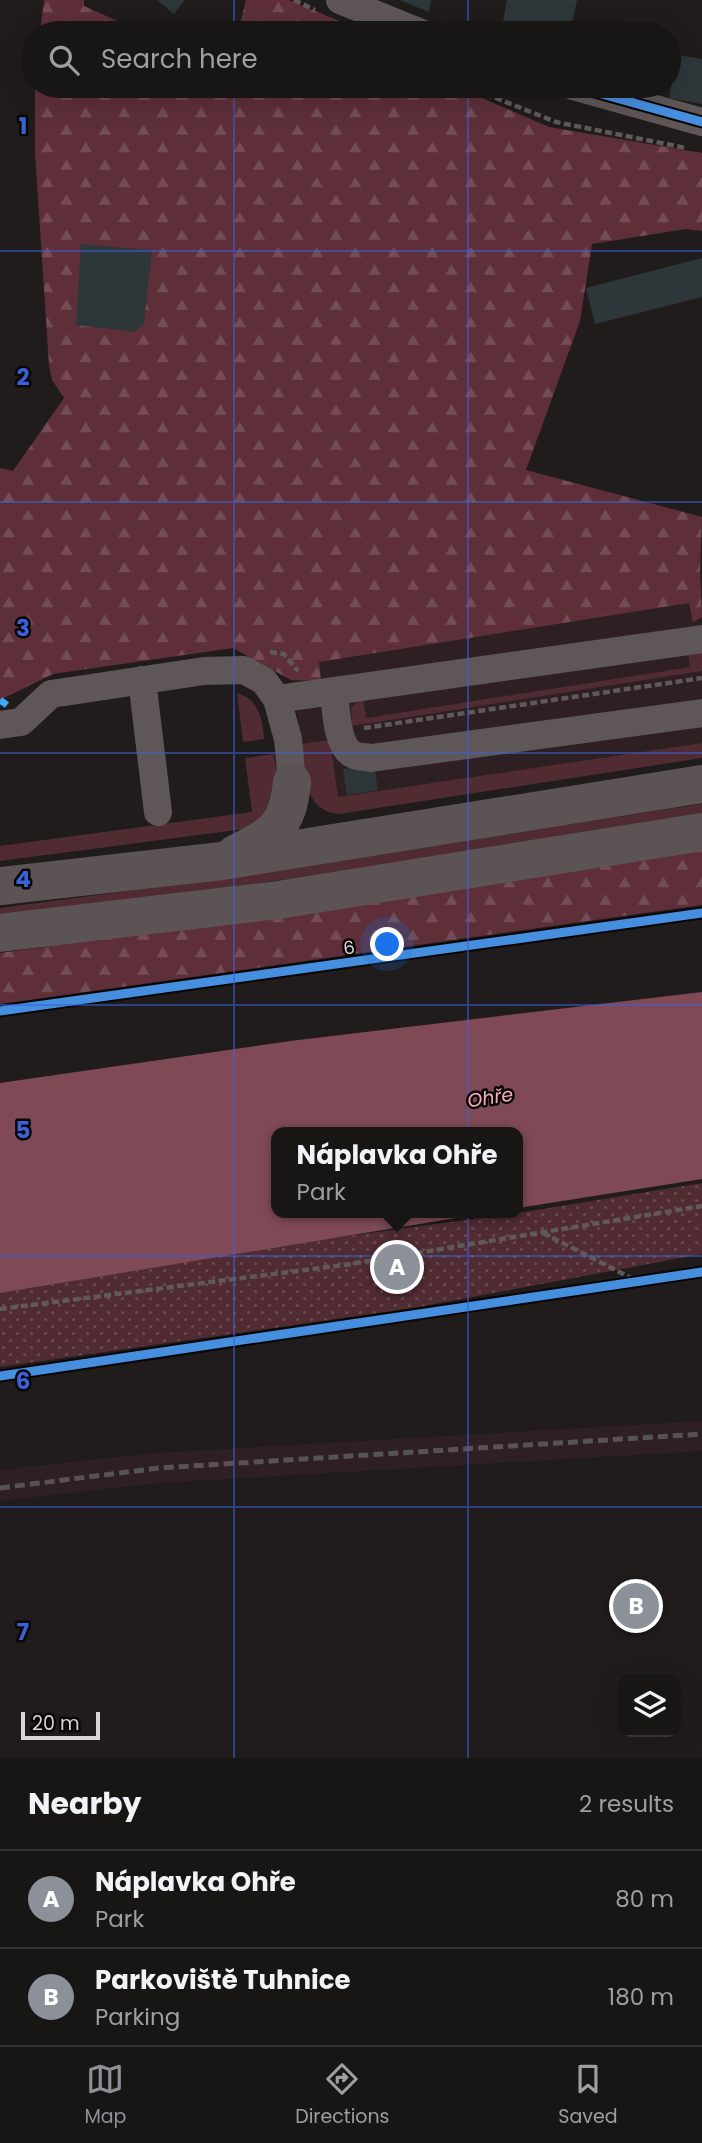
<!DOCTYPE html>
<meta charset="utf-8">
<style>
:root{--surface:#181515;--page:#252222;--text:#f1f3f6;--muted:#9f9fa0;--line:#363434;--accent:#8c9099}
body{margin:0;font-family:Poppins,sans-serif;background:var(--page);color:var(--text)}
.controls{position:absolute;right:21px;bottom:21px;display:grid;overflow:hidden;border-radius:14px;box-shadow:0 7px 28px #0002}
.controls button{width:63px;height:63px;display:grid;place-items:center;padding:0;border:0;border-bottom:2px solid var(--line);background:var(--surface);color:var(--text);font:35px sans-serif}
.scale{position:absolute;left:21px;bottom:18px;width:79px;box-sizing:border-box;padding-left:7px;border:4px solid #dbd5d6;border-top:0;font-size:19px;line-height:24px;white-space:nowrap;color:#dbd5d6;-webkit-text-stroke:5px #090607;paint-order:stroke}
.you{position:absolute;left:388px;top:945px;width:24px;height:24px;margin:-18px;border:5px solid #fff;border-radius:50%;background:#1a73e8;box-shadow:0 0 0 10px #1a73e833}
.badge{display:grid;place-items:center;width:46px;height:46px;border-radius:50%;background:var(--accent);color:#fff;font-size:23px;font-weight:700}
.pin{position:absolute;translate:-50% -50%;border:4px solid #fff;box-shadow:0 2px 7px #0006}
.popup{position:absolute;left:271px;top:1127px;width:252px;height:91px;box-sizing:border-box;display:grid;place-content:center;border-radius:14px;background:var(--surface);filter:drop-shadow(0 2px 5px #0005);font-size:23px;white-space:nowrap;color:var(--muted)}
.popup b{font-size:26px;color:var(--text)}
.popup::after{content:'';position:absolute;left:50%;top:100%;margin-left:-14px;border:14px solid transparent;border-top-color:var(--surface)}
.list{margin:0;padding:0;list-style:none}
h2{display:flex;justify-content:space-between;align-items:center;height:91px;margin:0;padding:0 28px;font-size:30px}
h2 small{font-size:23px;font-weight:400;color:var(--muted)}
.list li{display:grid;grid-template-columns:46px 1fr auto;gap:21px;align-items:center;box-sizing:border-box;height:98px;padding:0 28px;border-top:2px solid var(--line)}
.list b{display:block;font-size:26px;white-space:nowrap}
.list p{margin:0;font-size:23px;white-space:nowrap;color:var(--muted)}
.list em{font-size:23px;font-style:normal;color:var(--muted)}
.icon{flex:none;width:38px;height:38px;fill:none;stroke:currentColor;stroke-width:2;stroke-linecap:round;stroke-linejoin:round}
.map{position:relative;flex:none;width:702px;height:1758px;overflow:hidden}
.search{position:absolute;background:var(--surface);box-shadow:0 7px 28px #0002;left:21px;right:21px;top:21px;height:77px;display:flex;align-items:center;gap:18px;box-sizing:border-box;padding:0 24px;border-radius:38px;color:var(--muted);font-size:26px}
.sheet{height:287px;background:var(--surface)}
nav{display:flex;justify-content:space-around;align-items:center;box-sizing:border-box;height:98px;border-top:2px solid var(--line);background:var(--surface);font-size:19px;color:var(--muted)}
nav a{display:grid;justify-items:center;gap:4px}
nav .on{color:var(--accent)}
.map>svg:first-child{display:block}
.built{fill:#2d1f22}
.grass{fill:#502b32}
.forest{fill:url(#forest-firs)}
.park{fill:url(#park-dots)}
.water{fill:#7f4a55}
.building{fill:#2d3739}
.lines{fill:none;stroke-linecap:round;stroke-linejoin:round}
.path{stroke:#60595a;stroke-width:4.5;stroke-dasharray:7 3.5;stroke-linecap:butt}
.minor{stroke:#5f5658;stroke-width:28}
.highway{stroke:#5c5355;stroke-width:38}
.rail{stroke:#585353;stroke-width:5;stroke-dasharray:10 5;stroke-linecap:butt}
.quiet{stroke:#3fa9f5;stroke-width:7;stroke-dasharray:14 7;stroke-linecap:butt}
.cycleway-casing{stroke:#090607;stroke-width:13}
.cycleway{stroke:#468fdf;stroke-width:9}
.grid{fill:none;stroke:#3a62d8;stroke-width:2;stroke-opacity:0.55}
.labels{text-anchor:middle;stroke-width:5;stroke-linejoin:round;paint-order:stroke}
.street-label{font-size:18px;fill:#dbd5d6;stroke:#090607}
.water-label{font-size:19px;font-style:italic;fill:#f6aebc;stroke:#090607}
.grid-label{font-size:23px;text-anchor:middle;font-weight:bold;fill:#3a62d8;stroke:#090607;stroke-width:5;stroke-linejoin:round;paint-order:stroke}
</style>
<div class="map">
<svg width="702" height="1758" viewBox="0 0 702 1758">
<defs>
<pattern id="forest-firs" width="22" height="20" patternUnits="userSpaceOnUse" patternTransform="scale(1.75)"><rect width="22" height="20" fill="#5e2f39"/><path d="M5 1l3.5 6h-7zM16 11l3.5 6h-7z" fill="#744c55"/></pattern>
<pattern id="park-dots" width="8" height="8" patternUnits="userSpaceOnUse" patternTransform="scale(1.75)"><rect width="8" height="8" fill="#502b32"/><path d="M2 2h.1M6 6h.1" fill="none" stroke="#69494f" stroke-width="1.8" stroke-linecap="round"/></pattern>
</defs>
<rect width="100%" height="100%" fill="#201c1c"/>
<path class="built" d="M702,560V743L331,799L308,791L285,628L700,574Z
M702,1421V1451L159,1483L0,1501V1471L25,1467L156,1453Z"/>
<path class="grass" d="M687,646L702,653V671L352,726L351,707L363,698L366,718L690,667Z
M237,693C258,699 263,718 264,739L243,742Z
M330,740L338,797L702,743V758L339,814C303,811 305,772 301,744Z
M274,754C280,798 285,796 252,828L0,861V846L252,812L245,758Z
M702,804V815L504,848L0,920V908L172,885Z"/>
<path class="forest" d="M44,0H84V6L144,33H40Z
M246,0H289L368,33H238Z
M35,86H454L549,127L702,153V231L686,229L592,244L580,321L526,470L702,517L700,574L702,617L693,622L689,603L319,662L321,681L291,680L233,648L53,674L0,700V468L13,471L64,398L52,380L49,365L35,153Z
M702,849V905L0,1004V953L332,907Z"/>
<path class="park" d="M702,1183V1254L413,1308L0,1367V1293L304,1242L518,1213Z"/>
<path class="water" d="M702,992V1179L518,1208V1132H276V1213H486L0,1293V1083L290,1041Z"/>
<path class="building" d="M157,0H185L174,14Z
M400,0H431L429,12Z
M507,0H577L570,33H501Z
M677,55L702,59V104L669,98Z
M81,244L152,250L144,324L134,332L76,325Z
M702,258V297L595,324L586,288Z
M374,765L378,790L347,795L343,769Z"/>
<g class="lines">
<path class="path" d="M294,0L315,10
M445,23L474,33
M466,86L556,122L686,148
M270,652L284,654L298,671
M364,728L702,678
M543,1233L639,1282
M0,1309L344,1265L702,1206"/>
<path class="minor" d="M340,0L421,33
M573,86L702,122
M142,680L158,812
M334,691C336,708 336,747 354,755C358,757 366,757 371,758L702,713
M277,699L702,639
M0,725L21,722L51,694L204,671L244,670L264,681L277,699L288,739L292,782"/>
<path class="highway" d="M235,854C273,835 288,827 292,782
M0,886L222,861L702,784
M0,933L278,900L702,832"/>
<path class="rail" d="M0,1488L159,1468L702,1434"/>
<path class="quiet" d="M0,700L7,705"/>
<g class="cycleway-casing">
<path id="cycleway" d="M573,86L702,122
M0,1011L702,913
M0,1376L702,1272"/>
</g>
<use href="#cycleway" class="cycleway"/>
</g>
<path class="grid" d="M234,0V33M468,0V33M234,86V1758M468,86V1758M0,251H702M0,502H702M0,753H702M0,1005H702M0,1256H702M0,1507H702"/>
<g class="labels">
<g class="street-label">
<text transform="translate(349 948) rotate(-8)" y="6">6</text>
</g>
<g class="water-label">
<text transform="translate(490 1097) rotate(-9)" y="7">Ohře</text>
</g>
</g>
<g class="grid-label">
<text x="23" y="134">1</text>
<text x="23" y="385">2</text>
<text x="23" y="636">3</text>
<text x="23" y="887">4</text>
<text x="23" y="1138">5</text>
<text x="23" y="1389">6</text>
<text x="23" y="1640">7</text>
</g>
</svg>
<div class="controls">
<button><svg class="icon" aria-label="layers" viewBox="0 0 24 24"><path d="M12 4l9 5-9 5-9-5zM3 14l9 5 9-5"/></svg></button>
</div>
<div class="scale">20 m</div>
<div class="you"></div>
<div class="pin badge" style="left:397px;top:1267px">A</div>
<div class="popup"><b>Náplavka Ohře</b>Park</div>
<div class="pin badge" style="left:636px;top:1606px">B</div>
<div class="search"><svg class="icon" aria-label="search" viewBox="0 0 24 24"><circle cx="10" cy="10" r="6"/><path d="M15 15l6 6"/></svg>Search here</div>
</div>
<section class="sheet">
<h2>Nearby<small>2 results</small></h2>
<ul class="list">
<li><span class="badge">A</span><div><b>Náplavka Ohře</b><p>Park</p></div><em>80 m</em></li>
<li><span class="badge">B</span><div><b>Parkoviště Tuhnice</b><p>Parking</p></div><em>180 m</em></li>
</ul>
</section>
<nav>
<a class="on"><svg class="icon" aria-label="map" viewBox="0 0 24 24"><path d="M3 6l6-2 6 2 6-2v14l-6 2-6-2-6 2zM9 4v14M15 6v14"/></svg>Map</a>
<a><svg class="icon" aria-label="directions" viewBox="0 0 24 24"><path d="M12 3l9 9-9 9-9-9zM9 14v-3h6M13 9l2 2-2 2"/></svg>Directions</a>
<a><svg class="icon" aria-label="saved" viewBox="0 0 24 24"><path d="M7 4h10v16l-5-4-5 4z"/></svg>Saved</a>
</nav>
